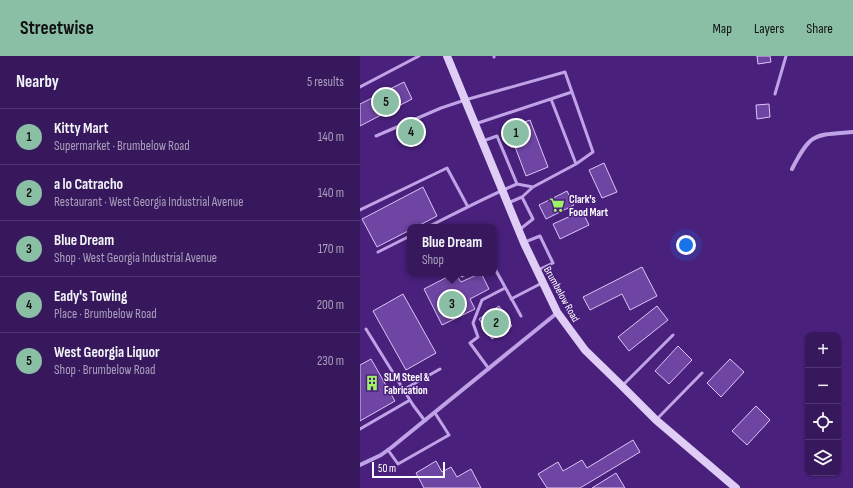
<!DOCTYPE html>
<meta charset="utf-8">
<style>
:root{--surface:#37185d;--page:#422566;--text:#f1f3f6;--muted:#aaa0bc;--line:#513772;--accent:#8abfa5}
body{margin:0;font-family:"Sofia Sans Condensed",sans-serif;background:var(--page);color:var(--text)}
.controls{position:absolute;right:12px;bottom:12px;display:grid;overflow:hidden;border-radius:8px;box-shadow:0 1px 3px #0004}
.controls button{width:36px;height:36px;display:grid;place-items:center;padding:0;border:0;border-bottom:1px solid var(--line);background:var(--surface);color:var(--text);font:20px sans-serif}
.scale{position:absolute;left:12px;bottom:10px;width:73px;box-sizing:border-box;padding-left:4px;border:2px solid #fff;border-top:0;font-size:11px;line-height:14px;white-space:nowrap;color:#fff;-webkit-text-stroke:3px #49207c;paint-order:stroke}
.you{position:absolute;left:326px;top:189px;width:14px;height:14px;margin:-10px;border:3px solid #fff;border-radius:50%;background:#1a73e8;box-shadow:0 0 0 6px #1a73e833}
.badge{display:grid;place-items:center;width:26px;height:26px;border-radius:50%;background:var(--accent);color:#111;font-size:13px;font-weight:700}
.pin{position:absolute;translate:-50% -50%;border:2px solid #fff;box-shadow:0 1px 4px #0006}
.popup{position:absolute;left:47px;top:168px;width:90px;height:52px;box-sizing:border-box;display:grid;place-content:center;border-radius:8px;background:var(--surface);filter:drop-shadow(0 1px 3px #0005);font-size:13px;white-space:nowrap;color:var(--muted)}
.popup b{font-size:15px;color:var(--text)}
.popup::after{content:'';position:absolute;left:50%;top:100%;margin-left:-8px;border:8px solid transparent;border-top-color:var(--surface)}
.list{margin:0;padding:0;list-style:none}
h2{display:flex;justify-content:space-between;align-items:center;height:52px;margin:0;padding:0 16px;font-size:17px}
h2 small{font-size:13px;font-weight:400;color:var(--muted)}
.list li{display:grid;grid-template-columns:26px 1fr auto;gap:12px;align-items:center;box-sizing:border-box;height:56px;padding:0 16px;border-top:1px solid var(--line)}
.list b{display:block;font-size:15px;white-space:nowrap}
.list p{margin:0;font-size:13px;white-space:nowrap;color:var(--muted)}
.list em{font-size:13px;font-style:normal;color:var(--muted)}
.icon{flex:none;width:22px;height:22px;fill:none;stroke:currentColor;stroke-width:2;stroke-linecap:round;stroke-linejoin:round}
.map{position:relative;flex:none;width:493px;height:432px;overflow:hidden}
header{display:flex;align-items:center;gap:24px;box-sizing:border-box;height:56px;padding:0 20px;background:var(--accent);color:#111}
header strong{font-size:19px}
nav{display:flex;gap:22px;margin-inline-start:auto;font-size:14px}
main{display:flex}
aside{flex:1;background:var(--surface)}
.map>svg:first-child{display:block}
.building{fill:#6e45a3;stroke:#dac6f5}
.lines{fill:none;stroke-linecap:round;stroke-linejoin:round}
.lane{stroke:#c0a3e6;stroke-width:3}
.street{stroke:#c0a3e6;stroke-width:4}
.secondary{stroke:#dfcdf5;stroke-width:8}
.labels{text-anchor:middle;stroke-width:3;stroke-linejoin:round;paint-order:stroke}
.poi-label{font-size:11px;font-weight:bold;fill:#fff;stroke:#49207c;text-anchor:start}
.street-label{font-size:11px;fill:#fff;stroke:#49207c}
</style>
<header>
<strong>Streetwise</strong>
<nav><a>Map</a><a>Layers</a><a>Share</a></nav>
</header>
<main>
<aside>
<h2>Nearby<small>5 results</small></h2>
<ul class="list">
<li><span class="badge">1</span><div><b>Kitty Mart</b><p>Supermarket · Brumbelow Road</p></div><em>140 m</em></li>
<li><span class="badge">2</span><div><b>a lo Catracho</b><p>Restaurant · West Georgia Industrial Avenue</p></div><em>140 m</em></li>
<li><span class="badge">3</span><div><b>Blue Dream</b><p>Shop · West Georgia Industrial Avenue</p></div><em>170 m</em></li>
<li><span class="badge">4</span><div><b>Eady's Towing</b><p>Place · Brumbelow Road</p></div><em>200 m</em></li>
<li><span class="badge">5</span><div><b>West Georgia Liquor</b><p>Shop · Brumbelow Road</p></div><em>230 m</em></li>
</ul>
</aside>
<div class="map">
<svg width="493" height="432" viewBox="0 0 493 432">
<rect width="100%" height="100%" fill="#49207c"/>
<path class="building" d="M397,0H410L411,6L398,8Z
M44,26L52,43L0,70V48Z
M409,48L410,61L397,63L396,49Z
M170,64L188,111L166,120L148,72Z
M62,66L65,73L40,85L37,79Z
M244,107L257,136L242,142L229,114Z
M63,131L77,160L56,171H50V174L17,191L2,163Z
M207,135L214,149L186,163L179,149Z
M222,155L229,169L200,183L193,168Z
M282,211L297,240L270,254L262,238L230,254L223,241Z
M95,217L101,226L121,217L129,233L110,243L115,253L82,269L64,233Z
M43,238L76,297L46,314L13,255Z
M139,250L152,270L132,283L119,263Z
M297,250L308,264L269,295L258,281Z
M318,290L332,304L309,328L295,315Z
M11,303L35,345L0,365V309Z
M370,303L384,316L361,341L347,327Z
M396,350L410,364L387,389L372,375Z
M273,384L280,396L220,432H187L178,418L198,406L203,415L222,404L227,412Z
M76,405L82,416L91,411L97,421L111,413L121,432H64L56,417Z
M256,417L265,432H232Z"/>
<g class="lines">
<path class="lane" d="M134,0V1
M0,31L59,0
M415,38L426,0
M191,43L216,108
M115,68L212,36
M16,80L81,52L105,44L205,16L233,96L216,108L173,131L162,141L148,147
M157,128L173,131
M0,154L87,112L108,151
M68,171C98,156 126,141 157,128L137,80L123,85
M159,174L173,163L162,141
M165,186L180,180L193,207L178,214
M18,196L50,180
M134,211L161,260
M102,220L107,217
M151,243L182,227
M6,273L53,349L65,365
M129,313L110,287L118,281L113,267L122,244L145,232
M263,329L313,279
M43,334L80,313
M296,364L342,317
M0,373L50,344
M28,394L38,408L89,379L75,357"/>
<path class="street" d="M432,113C451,76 454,79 493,76
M0,409L21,399L32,391L197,257"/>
<path class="secondary" d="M87,0L164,187L197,256L225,294L262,330L296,364L376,432"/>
</g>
<defs>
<g id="supermarket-bare" transform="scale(1.2)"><path d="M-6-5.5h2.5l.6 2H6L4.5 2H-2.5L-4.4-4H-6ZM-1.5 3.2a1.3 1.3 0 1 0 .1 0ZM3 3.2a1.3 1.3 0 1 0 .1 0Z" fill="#9ef364" stroke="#49207c" stroke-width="2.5" paint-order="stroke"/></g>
<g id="building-bare" transform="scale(1.2)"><path d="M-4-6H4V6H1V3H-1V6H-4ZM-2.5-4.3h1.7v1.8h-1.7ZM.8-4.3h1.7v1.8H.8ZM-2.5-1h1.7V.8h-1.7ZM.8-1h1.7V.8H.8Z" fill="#9ef364" stroke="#49207c" stroke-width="2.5" paint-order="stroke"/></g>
</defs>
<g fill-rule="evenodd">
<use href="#supermarket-bare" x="197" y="149"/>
<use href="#building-bare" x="12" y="327"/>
</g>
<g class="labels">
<g class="poi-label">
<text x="209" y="147">Clark's<tspan x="209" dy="13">Food Mart</tspan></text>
<text x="24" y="325">SLM Steel &amp;<tspan x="24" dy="13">Fabrication</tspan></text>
</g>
<g class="street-label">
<text transform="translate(202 238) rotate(61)" y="4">Brumbelow Road</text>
</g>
</g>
</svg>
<div class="controls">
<button>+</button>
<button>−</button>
<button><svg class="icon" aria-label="locate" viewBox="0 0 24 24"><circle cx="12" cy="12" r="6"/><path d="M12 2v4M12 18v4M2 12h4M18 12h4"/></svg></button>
<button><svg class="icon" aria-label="layers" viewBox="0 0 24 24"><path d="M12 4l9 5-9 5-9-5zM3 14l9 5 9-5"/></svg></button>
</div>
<div class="scale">50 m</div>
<div class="you"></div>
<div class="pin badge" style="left:156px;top:77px">1</div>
<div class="pin badge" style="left:136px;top:267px">2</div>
<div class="pin badge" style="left:92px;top:248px">3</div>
<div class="popup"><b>Blue Dream</b>Shop</div>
<div class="pin badge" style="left:51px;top:76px">4</div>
<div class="pin badge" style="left:26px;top:46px">5</div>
</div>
</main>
